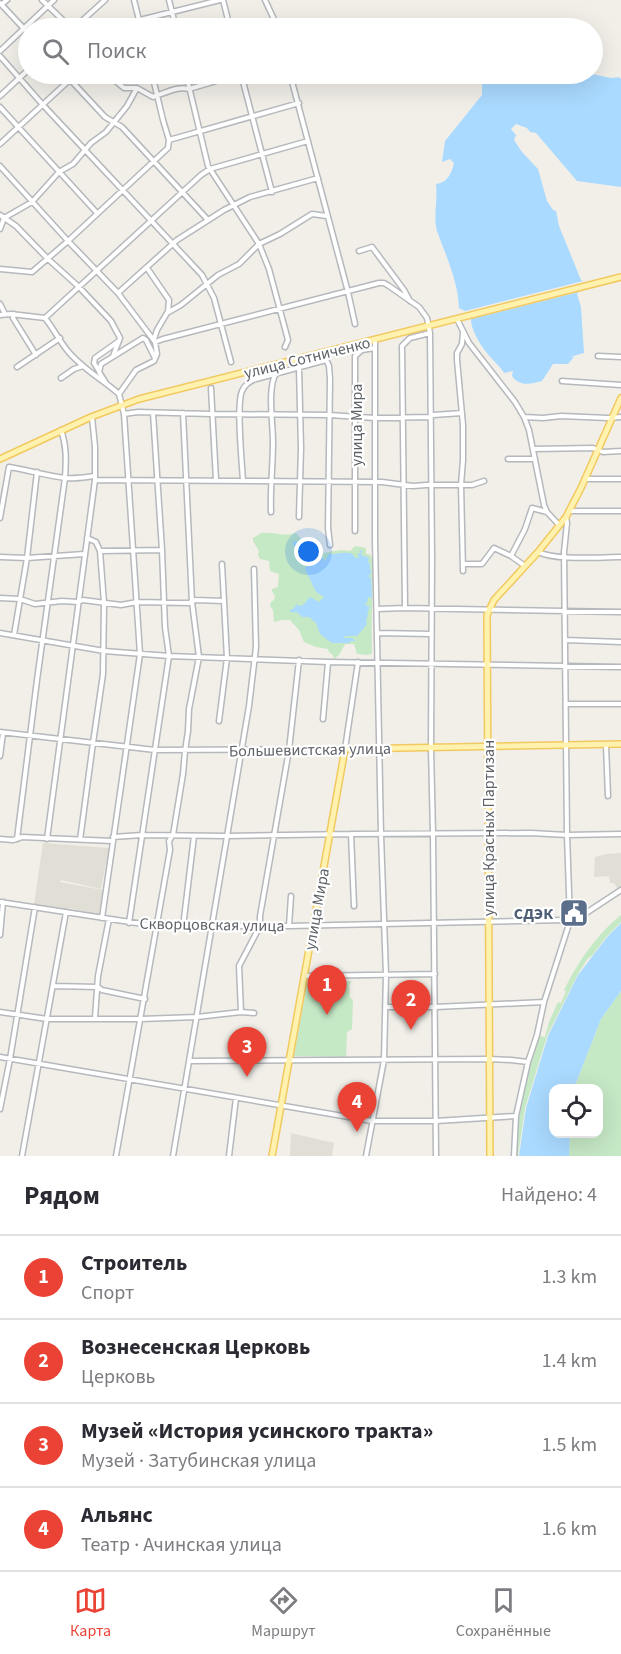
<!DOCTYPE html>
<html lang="ru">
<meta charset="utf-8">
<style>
:root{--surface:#fff;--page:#f2f2f3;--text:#2b2b33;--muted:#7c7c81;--line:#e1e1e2;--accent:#ea4335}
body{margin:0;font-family:"Source Sans 3",sans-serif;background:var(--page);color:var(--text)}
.controls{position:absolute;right:18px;bottom:18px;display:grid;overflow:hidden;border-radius:12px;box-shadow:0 6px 24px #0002}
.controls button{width:54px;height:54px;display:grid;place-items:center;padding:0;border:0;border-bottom:2px solid var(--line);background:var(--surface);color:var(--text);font:30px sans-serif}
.you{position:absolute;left:309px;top:552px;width:21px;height:21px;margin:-15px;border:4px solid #fff;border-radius:50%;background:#1a73e8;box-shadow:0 0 0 9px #1a73e833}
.badge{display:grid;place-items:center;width:39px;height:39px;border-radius:50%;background:var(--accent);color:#fff;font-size:20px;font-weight:700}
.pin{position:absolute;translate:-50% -50px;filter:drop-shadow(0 2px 3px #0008)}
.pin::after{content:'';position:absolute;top:32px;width:21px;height:18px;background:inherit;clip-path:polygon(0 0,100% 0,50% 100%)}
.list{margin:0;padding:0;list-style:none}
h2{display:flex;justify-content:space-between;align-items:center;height:78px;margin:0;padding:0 24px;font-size:26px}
h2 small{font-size:20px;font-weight:400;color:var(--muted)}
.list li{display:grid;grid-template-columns:39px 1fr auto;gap:18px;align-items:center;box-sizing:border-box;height:84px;padding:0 24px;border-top:2px solid var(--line)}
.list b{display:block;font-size:22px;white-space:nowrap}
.list p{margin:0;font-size:20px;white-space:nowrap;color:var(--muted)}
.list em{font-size:20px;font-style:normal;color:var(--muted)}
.icon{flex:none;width:33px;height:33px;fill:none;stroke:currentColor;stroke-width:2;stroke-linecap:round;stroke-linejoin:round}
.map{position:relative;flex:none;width:621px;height:1156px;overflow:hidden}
.search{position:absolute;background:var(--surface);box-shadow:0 6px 24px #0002;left:18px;right:18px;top:18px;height:66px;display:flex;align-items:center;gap:15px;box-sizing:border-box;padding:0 21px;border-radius:33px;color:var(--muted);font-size:22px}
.sheet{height:414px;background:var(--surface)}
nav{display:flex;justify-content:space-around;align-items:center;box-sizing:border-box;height:84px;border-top:2px solid var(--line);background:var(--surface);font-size:16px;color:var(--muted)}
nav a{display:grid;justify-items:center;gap:3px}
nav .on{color:var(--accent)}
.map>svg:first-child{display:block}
.education{fill:#e1ded6}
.green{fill:#c5e8c5}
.water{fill:#aadaff}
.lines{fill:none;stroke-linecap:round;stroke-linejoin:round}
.minor-casing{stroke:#b5b8bc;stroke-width:7}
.major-casing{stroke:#f2c960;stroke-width:8}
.minor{stroke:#fff;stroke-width:4}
.major{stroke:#fff2af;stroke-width:5}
.labels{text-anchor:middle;stroke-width:4.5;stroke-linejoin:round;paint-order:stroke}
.street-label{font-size:16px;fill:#5f6368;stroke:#fff}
.service-label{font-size:16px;font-weight:bold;fill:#4e5e75;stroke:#fff;text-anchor:end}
</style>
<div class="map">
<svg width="621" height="1156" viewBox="0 0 621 1156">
<rect width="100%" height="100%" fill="#f1efe8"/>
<path class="education" d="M43,843L109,848L101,889L61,880L60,882L103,890L99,915L69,908L68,910L34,904Z
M621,853V889L619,891L614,883H610L609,876L594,877L595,857L607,854Z
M291,1133L334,1143L332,1156H290Z"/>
<path class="green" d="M261,533C274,532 283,537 296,533L300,537L301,548L314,549L323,553L341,550L350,551L355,546L366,548V554H369L373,559C373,590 371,621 372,653L369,655L357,654L354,644H345L339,655L334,659L333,655L329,652L328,649L316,647L304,642L299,630L290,620H281L274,622L273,610L270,606L271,602L274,600L275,596L272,591V589L278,587L279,574L270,571L269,561L260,559L258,555L259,551L253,541V538Z
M621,915V922L607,936L592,956L588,958L579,972L547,1036L525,1108L518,1156H514C519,1114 524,1076 539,1036L545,1037L549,1022L558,1002L561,1003L566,991L564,990C578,962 596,935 621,915Z
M352,981L349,985L350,997L353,1000L352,1029L347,1032L346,1057L294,1056L307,983L310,982Z
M621,991V1156H569L570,1134H598V1088H574L601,1019Z"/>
<path class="water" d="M495,74H592L611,78L619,77L621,79V187L577,181L536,133L530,132L527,128L516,124L511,129L516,135L514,140L522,152L538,169L547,201L553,210L556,211L559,226L581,280L583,281L465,311L459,308C458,281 446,256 437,231C433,218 438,198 436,184C447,183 452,173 454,163L450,159L442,162L445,141L482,95V81Z
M579,292L577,294L581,307L584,353L570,357H574L568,364H553L542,381C530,384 520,387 512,376L513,371L504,373C501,368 499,366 495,362C485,352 471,333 471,319Z
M296,541L300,548L302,550L320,553L321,556L325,561L329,554C338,554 345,551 353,554L354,557L358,558L359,556L357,554L360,553V550H362L361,555L369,558L368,562L370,564V569H371V574L368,576L371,578L372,598L368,597L367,603L364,604L370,607L367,613L368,615L366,621L367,624L357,636H345L344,638H352L356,641H351L349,643H332L320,634L316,623L309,617H302L297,612H290V610L293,609L297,604L299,606L303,605L310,597L319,602L324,597L316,592L305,569L310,560L294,547L293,542Z
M621,923V991L601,1019L574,1088H554V1134H570L569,1156H519L526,1108L548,1036L578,975L608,936Z"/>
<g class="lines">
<g class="minor-casing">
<path id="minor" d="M42,0L71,28
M134,0L141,28
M169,0L176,28
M223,0L230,28
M265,0L278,28
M0,3L28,33
M2,4L7,0
M74,28L105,0
M127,28L140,20L220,0
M249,28L276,22
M0,51L54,0
M0,56L43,105L202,275L214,298L231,362
M65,74L105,117L122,127L208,220
M107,74L124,88H137
M152,74L163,120L169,140
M186,74L208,166L259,244L269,269L288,340L285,347
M241,74L272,192
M290,74L348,292L355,324
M0,96L28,70
M0,107L97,213
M0,144L76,74
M0,166L68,241L118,293L155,342L157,354L154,361L136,370L119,394L124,414L140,654L102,918
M0,215L16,226L48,259L79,287L111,321L120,338L113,356
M0,229L4,218L32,202L59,172L73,164L91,143L106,132L127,106L137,88L153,97C165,93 177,86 189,89L240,74
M359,251L372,247L404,290L410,301
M147,268L169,300L168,312
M0,269L32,272L68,241L168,148L169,140L299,103
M118,293L177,240L224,210L250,197L318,178
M0,304L5,314
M14,314L13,318L36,355
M0,315L11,314L45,318C53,328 59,340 67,350C81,368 102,379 119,394
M45,318L201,175L210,169L308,141
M457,319L469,343L515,402L524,417L529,430L544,505L547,512L559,525
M463,332L462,344L457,353V360L463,425V460L461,485L463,571
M154,339L157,330L167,313L181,305L218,275L239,264L259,244L280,234L312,214L327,216
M155,342L163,339L379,283H384L389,286L419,307L427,318L430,333L432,558L431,748L433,834L436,1156
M323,353L329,366L330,379L328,528L330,545
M598,356L621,357
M17,367L60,338
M99,371L94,363L95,358L119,341
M61,378L74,369L83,366
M562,381L621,385
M106,383L99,372L101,364L143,338L146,340L155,358
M211,388L216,480
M124,414L138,412L211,414L329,415L375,418L430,417L433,415L462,413
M524,417L543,418L561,416L608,418L621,417
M533,449L593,448L603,452L621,451
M508,459H535
M585,479H621
M95,480L382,482L413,486L426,485H472L484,481
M243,481C242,463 236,404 242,391C245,384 250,381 256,379L326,360
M569,511H621
M271,512C270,489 273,465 273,442C273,423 267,389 276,373
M299,517L301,448L299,368
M0,518L9,467C28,470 47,476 66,478C75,479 86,477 95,476
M355,531V356L362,350L375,348
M100,551L162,550
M538,552C557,561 599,557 621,557
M511,556L525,529L532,508L547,512
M0,557L27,558L84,554
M463,564H482L494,548L511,556L525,566
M0,598L20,599L35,604L62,601L78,602L83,600L121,605L137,602L189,603L195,600L224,601
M405,608L402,346L410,338L430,333
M377,609L405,608L621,612
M0,633L104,651L169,656L328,662L621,667
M378,633L431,634
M14,635L27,558L37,472
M565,640L621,642
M566,704H621
M323,719L328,663
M219,721L227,658L222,564
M0,732L155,750L345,749L358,662
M606,745L608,796
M0,756L3,733
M351,834L354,906
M113,837L142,835L228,836L351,834L531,833L567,835L621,834
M0,839L13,840L22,837L112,841
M17,839L37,680L65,478C66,461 67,447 61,430
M47,839L95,480V447L92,417
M80,840L93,743L103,674L104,603L100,551L96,542L87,538
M0,902L156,926H289L564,920L570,921L577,919L621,890
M129,923L169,656L165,627L162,550L153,413
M289,926L291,896
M183,927L194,836
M0,935L3,902
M304,976L435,974
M53,986L98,987L102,990L145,999
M385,1007H435L544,1002
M0,1012L47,1019H141L197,1017L241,1012L254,1013
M241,1012L239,966L260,926V916L289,750L299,660
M95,1018L98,976L109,919
M0,1057L372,1121H436L516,1116
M190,1061L489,1059L511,1060L528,1062
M0,1109L10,1059L35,907
M22,1156L66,912
M116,1156L170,850L169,841L173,835L183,774L185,751L188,731L189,709L199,657L192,602L183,413
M173,1156L249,706L256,647L254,569
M229,1156L236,1098
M366,1156L384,1060L386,975L381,835L375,540V340
M514,1156L516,1116L528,1062L537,1035L544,1002L570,921L567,835L564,552L567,523L566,517"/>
</g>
<g class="major-casing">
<path id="major" d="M0,459L91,417L139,399L621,277
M272,1156L345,749L621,744
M490,1156L487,615L494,600L538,552L566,517L581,488L621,398"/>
</g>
<use href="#minor" class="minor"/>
<use href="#major" class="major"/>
</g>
<defs>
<g id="civic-square" transform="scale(1.5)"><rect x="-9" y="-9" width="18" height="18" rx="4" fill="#5c6f8a" stroke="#fff"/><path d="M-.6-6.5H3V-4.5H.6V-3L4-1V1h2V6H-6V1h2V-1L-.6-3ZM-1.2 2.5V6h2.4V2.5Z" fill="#fff"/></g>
</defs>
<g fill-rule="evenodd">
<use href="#civic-square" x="574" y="913"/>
</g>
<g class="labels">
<g class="street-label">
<text transform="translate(307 357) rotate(-14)" y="6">улица Сотниченко</text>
<text transform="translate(356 425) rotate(-90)" y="6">улица Мира</text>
<text transform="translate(310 749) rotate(-1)" y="6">Большевистская улица</text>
<text transform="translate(488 828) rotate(-90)" y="6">улица Красных Партизан</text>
<text transform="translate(316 909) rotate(-80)" y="6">улица Мира</text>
<text transform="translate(212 924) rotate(1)" y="6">Скворцовская улица</text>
</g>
<g class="service-label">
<text x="553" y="919">СДЭК</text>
</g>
</g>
</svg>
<div class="controls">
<button><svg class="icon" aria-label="locate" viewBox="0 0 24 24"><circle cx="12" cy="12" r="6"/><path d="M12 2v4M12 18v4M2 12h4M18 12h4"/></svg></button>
</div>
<div class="you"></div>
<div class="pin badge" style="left:327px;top:1015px">1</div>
<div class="pin badge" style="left:411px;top:1030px">2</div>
<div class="pin badge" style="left:247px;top:1077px">3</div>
<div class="pin badge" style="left:357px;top:1132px">4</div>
<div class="search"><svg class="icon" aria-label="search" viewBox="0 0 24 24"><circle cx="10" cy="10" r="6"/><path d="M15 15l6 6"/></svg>Поиск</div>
</div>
<section class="sheet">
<h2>Рядом<small>Найдено: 4</small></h2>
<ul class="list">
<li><span class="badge">1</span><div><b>Строитель</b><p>Спорт</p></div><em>1.3 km</em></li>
<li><span class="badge">2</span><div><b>Вознесенская Церковь</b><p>Церковь</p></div><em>1.4 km</em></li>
<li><span class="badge">3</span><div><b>Музей «История усинского тракта»</b><p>Музей · Затубинская улица</p></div><em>1.5 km</em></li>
<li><span class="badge">4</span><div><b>Альянс</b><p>Театр · Ачинская улица</p></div><em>1.6 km</em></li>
</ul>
</section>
<nav>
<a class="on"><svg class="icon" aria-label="map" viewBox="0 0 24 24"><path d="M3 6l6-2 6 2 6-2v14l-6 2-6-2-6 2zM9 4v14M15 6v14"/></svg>Карта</a>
<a><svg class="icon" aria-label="directions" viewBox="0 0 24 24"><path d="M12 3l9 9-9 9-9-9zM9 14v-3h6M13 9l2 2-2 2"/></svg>Маршрут</a>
<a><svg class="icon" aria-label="saved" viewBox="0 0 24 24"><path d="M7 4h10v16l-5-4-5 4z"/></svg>Сохранённые</a>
</nav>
